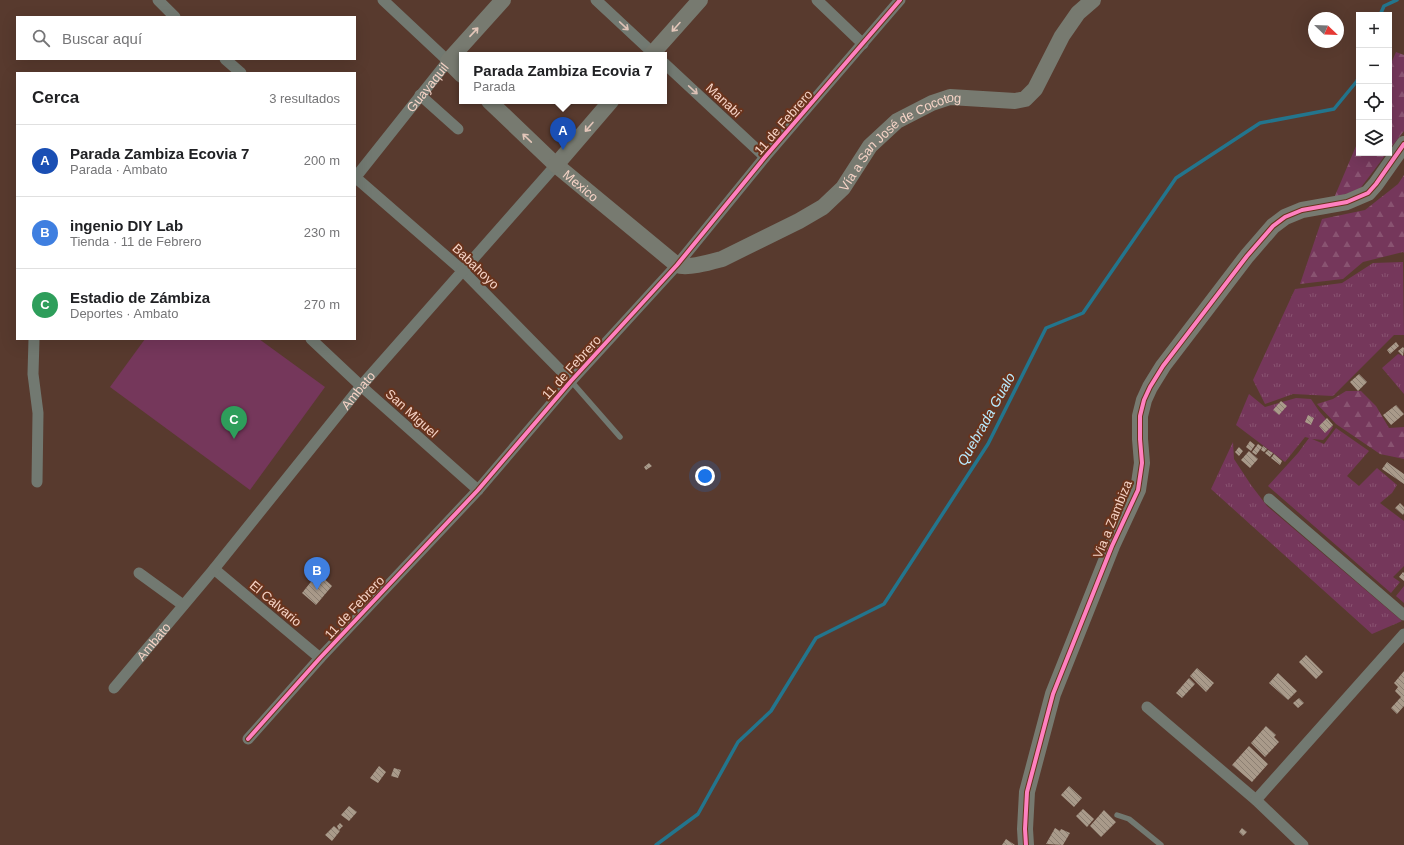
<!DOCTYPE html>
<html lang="es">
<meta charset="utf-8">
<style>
:root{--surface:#fff;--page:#f2f2f2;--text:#202124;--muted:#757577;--line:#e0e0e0;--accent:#b45309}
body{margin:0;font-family:Helvetica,sans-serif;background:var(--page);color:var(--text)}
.controls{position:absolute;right:12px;top:12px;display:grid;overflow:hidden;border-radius:0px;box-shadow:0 4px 16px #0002}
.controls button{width:36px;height:36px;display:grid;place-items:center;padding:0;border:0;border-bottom:1px solid var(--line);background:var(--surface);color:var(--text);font:20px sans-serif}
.compass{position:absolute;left:1308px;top:12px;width:36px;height:36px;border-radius:50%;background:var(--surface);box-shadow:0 4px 16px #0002;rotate:113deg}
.you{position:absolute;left:705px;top:476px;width:14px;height:14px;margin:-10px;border:3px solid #fff;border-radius:50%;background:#1a73e8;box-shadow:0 0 0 6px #1a73e833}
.badge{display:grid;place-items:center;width:26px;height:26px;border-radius:50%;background:var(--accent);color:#fff;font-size:13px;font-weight:700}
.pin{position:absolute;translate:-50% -33px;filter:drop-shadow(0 1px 2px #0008)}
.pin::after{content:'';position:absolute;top:21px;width:14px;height:12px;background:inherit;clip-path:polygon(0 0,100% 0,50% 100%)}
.popup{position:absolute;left:459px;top:52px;width:208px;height:52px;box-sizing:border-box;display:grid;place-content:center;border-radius:0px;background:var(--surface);filter:drop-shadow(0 1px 3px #0005);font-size:13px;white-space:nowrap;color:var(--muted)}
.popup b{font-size:15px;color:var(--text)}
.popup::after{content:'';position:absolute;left:50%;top:100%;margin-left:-8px;border:8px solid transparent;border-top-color:var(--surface)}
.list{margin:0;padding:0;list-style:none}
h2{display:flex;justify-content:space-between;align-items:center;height:52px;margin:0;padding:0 16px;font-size:17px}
h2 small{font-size:13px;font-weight:400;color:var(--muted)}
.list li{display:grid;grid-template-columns:26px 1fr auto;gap:12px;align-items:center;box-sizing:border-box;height:72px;padding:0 16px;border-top:1px solid var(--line)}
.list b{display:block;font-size:15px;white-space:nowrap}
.list p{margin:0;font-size:13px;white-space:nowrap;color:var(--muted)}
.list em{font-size:13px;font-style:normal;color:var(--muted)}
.icon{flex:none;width:22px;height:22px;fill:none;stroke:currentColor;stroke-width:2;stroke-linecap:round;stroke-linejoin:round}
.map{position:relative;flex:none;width:1404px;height:845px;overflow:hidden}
.search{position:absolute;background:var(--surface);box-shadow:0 4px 16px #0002;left:16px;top:16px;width:340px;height:44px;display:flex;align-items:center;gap:10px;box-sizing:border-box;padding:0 14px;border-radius:0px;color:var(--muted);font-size:15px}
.panel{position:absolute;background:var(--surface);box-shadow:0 4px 16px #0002;left:16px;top:72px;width:340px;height:268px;border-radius:0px}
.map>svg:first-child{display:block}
.grass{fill:url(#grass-tufts)}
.forest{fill:url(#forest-firs)}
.park{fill:#75375b}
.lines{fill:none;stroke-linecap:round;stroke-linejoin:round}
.stream{stroke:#23758d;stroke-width:3.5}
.building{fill:url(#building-back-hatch)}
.lane{stroke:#727971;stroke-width:5.5}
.street{stroke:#727971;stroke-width:11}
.secondary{stroke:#777a70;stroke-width:16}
.cycleway-casing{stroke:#69331c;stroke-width:6}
.cycleway{stroke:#ff80c0;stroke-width:4}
.oneway{stroke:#dcc1b5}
.oneway2{stroke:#e3c6b9}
.labels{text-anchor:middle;stroke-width:4;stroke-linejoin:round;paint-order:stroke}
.street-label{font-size:13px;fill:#f6d3c6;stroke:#69331c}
.water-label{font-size:14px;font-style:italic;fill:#b9ecff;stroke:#69331c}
</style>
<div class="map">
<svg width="1404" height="845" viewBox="0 0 1404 845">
<defs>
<pattern id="grass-tufts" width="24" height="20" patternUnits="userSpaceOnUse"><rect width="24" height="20" fill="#75375b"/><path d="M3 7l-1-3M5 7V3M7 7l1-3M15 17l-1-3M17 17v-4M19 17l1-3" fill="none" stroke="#895371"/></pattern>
<pattern id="forest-firs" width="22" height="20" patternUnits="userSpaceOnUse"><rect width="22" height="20" fill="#75375b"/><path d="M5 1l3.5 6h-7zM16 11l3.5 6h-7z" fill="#895371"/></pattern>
<pattern id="building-back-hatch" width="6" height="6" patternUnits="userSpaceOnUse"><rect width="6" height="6" fill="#a99a8a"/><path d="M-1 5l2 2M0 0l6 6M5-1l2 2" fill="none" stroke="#8c7f72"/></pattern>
</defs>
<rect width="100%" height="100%" fill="#583a2e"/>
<path class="grass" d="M1403,262L1404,335H1394L1333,396L1293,394L1265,404L1253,380L1295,289L1342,283L1373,263Z
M1398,354L1404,356V394L1382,368Z
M1249,394L1265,407L1296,398L1311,399L1319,411L1333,427L1328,435L1323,440L1312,439L1324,444L1336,428L1369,451L1347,476L1359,486L1377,468L1397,485L1392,493L1380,503L1404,521V566L1393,577L1400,582L1391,593L1268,486L1298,453L1309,438L1305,437L1285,462L1236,425Z
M1233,442L1234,459L1251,485L1267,506L1402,621L1372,634L1211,489Z
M1404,586V603L1396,596Z"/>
<path class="forest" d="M1396,52L1404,55V131L1389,150V68Z
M1359,139V153H1387L1359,190L1334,198Z
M1404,175V253L1403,252L1363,262L1343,279L1300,284L1322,219L1365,210L1398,184Z
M1346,391H1361L1376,406L1389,428L1404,427V459L1380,454L1336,424L1317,404L1333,399Z"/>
<path class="park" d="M145,339H259L325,387L250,490L110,387Z"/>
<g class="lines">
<path class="stream" d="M1380,15L1384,6L1397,0
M656,845L698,814L738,742L771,711L816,638L884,604L988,444L1046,328L1083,313L1176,178L1260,123L1334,109L1357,81L1359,76"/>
</g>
<path class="building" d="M1396,342L1399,346L1390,354L1387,350Z
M1403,347L1404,348L1403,356L1398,351Z
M1359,374L1367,382L1358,391L1350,382Z
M1281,401L1287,406L1279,415L1273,410Z
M1396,405L1404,414L1391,425L1383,415Z
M1308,415L1314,418L1311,425L1305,422Z
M1327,418L1333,425L1325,433L1319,426Z
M1250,441L1255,445L1251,451L1246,447Z
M1258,444L1262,447L1256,455L1252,452Z
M1263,446L1267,449L1264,452L1261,450Z
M1239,447L1243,451L1239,456L1235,452Z
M1268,450L1273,453L1270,457L1265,453Z
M1249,451L1258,459L1250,468L1241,460Z
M1274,454L1282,461L1280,465L1271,458Z
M1387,462L1404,474V484L1382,469Z
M649,463L652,466L646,470L644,467Z
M1400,503L1404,507V513L1403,515L1395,508Z
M1403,572L1404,573V581L1399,577Z
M318,573L332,586L316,605L302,593Z
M1306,655L1323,672L1316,679L1299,662Z
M1197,668L1214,683L1206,692L1190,676Z
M1404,671V706L1397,714L1391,708L1401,697L1395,691L1398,687L1394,683Z
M1278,673L1297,691L1288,700L1269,683Z
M1189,678L1195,684L1182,698L1176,693Z
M1299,698L1304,703L1298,708L1293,703Z
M1266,726L1276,735L1274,737L1279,742L1265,757L1251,743Z
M1249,746L1268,764L1252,782L1232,765Z
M379,766L386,772L378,783L370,778Z
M394,768L401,770L398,778L391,776Z
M1069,786L1082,798L1074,807L1061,795Z
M349,806L357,812L349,821L341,815Z
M1083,809L1094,819L1087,827L1076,816Z
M1104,810L1116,822L1101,837L1090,826Z
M340,823L343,826L339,830L337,826Z
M334,826L340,831L332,841L325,835Z
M1055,828L1060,831L1061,829L1070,833L1063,845L1046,844Z
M1242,828L1247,832L1243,836L1239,832Z
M1006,839L1015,845H1002Z"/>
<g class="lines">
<path class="lane" d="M571,381L620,437
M1117,815L1129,819L1161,845"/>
<g class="street">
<path d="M158,0L175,17"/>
<path d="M596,0L655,55"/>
<path d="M817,0L863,44"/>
<path d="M225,59L241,73"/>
<path d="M664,63L765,157"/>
<path d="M420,95L458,129"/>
<path d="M355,177L463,271L571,381"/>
<path id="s1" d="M355,178L448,61L383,0"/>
<path d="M34,339L33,374L38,413L37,482"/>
<path d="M311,339L361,386L478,490"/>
<path d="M1269,499L1404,615"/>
<path d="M214,569L320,658"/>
<path d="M139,573L183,605"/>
<path id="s2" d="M114,688L214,569L361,386L556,165"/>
<path d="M1147,707L1256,800L1303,845"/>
<path d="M248,739L320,658L478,490L571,381L677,265L765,157L900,0"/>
<path d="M1256,800L1404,634"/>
</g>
<g class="secondary">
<path d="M651,55L700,0"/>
<path d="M462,75L448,61L503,0"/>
<path id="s3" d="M489,101L556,165L677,265C687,269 711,262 722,259L799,221L823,207L843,188L870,146L897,121L932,103L950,97L1015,101L1025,99L1035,89L1062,36L1078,13L1093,0"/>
<path d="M556,165L611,101"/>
<path d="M1026,845L1025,829L1027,792L1053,694L1112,546L1138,490L1142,463L1140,439V416L1144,400L1150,387L1163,366L1247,256L1273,226L1285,217L1302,210L1347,202L1368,193L1376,184L1404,144"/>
</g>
<g class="cycleway-casing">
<path id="cycleway" d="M248,739L320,658L478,490L571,381L677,265L765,157L900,0
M1026,845L1025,829L1027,792L1053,694L1112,546L1138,490L1142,463L1140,439V416L1144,400L1150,387L1163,366L1247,256L1273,226L1285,217L1302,210L1347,202L1368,193L1376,184L1404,144"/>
</g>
<use href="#cycleway" class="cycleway"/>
</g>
<defs><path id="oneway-shaft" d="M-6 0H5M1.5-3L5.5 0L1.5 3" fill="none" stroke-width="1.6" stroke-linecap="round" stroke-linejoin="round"/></defs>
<g class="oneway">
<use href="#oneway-shaft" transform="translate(624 26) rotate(43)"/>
<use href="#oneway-shaft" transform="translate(693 90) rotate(43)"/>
</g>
<g class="oneway2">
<use href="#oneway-shaft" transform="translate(676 27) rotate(132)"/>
<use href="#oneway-shaft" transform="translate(474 32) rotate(-47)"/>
<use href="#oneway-shaft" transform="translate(589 127) rotate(131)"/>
<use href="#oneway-shaft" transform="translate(527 138) rotate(-136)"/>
</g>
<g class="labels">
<g class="street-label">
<text dy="5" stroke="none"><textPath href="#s1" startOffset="116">Guayaquil</textPath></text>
<text transform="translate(724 100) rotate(43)" y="5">Manabi</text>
<text transform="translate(783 122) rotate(-49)" y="5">11 de Febrero</text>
<text dy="5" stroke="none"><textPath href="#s3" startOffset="514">Vía a San José de Cocotog</textPath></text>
<text dy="5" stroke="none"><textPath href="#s3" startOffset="125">Mexico</textPath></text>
<text transform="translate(476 266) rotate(44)" y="5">Babahoyo</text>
<text transform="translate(571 367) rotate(-48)" y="5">11 de Febrero</text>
<text dy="5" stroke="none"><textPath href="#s2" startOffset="385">Ambato</textPath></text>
<text transform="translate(412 413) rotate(42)" y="5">San Miguel</text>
<text transform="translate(1112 519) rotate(-68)" y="5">Via a Zambiza</text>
<text transform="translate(276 603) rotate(40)" y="5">El Calvario</text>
<text transform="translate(354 607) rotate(-47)" y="5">11 de Febrero</text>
<text dy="5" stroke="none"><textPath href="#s2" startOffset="61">Ambato</textPath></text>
</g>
<g class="water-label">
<text transform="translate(986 419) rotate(-61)" y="5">Quebrada Gualo</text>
</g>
</g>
</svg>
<div class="controls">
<button>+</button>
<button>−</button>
<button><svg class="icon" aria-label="locate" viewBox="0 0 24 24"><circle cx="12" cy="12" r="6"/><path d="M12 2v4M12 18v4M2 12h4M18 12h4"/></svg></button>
<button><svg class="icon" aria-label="layers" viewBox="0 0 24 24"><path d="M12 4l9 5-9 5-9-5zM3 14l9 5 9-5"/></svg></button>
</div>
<svg class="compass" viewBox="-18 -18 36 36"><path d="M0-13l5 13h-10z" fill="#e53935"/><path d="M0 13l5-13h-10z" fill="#757577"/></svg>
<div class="you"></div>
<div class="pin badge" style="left:563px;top:150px;background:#1a4fb4">A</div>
<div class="popup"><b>Parada Zambiza Ecovia 7</b>Parada</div>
<div class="pin badge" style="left:317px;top:590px;background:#3f7fe0">B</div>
<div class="pin badge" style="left:234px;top:439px;background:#2e9e5b">C</div>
<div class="search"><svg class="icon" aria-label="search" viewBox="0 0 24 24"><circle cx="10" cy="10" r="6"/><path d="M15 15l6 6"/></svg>Buscar aquí</div>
<section class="panel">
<h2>Cerca<small>3 resultados</small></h2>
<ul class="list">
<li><span class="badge" style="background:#1a4fb4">A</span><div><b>Parada Zambiza Ecovia 7</b><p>Parada · Ambato</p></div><em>200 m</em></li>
<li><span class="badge" style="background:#3f7fe0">B</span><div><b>ingenio DIY Lab</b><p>Tienda · 11 de Febrero</p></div><em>230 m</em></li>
<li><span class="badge" style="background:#2e9e5b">C</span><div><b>Estadio de Zámbiza</b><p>Deportes · Ambato</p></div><em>270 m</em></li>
</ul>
</section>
</div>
